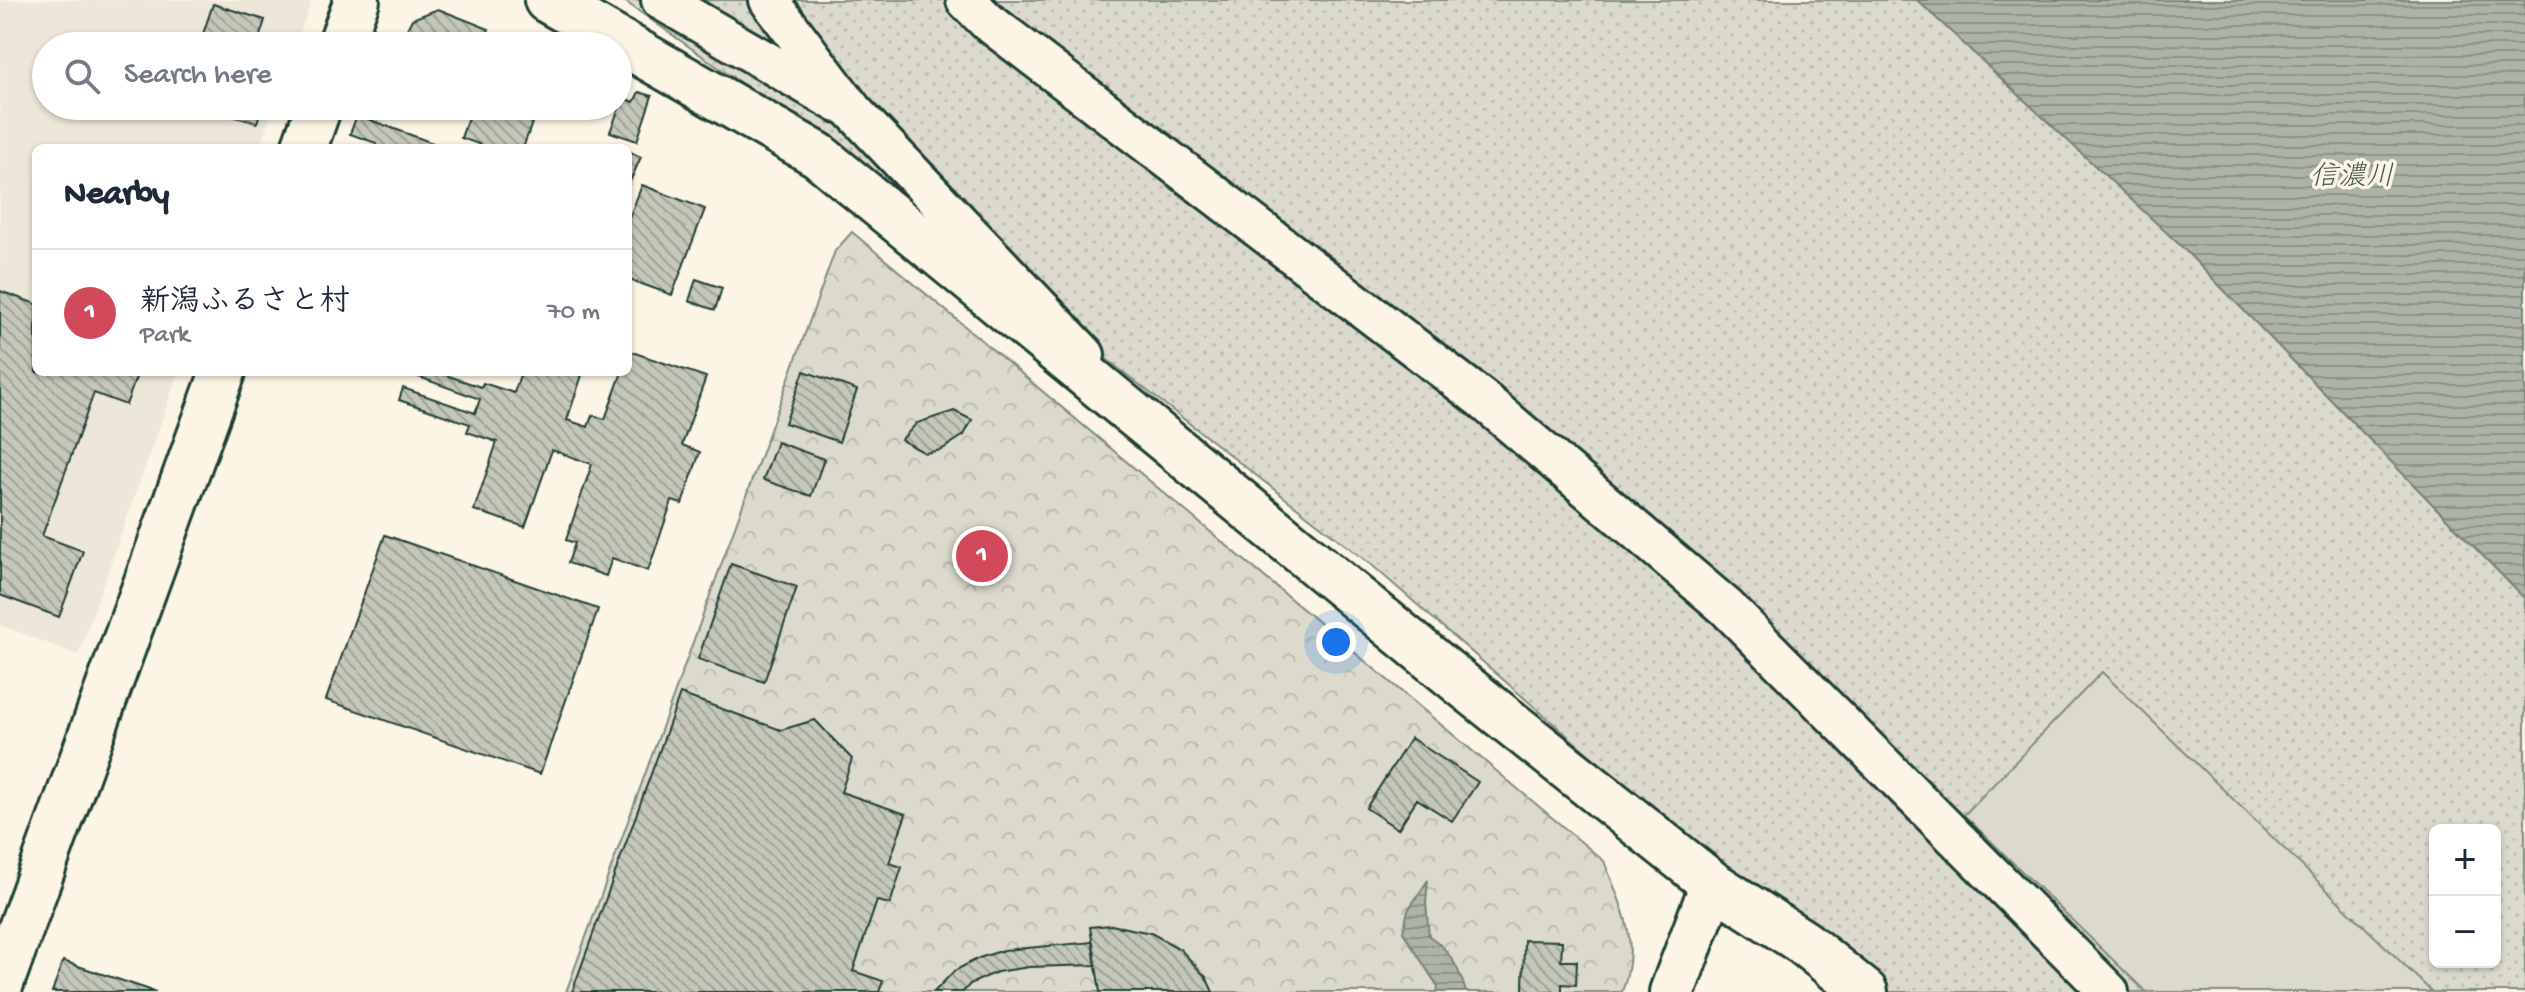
<!DOCTYPE html>
<meta charset="utf-8">
<style>
:root{--surface:#fff;--page:#f2f2f3;--text:#1f2937;--muted:#747a83;--line:#e0e1e3;--accent:#d1495b}
body{margin:0;font-family:"Gochi Hand","Klee One",sans-serif;background:var(--page);color:var(--text)}
.controls{position:absolute;right:24px;bottom:24px;display:grid;overflow:hidden;border-radius:12px;box-shadow:0 2px 6px #0004}
.controls button{width:72px;height:72px;display:grid;place-items:center;padding:0;border:0;border-bottom:2px solid var(--line);background:var(--surface);color:var(--text);font:40px sans-serif}
.you{position:absolute;left:1336px;top:642px;width:28px;height:28px;margin:-20px;border:6px solid #fff;border-radius:50%;background:#1a73e8;box-shadow:0 0 0 12px #1a73e833}
.badge{display:grid;place-items:center;width:52px;height:52px;border-radius:50%;background:var(--accent);color:#fff;font-size:26px;font-weight:700}
.pin{position:absolute;translate:-50% -50%;border:4px solid #fff;box-shadow:0 2px 8px #0006}
.list{margin:0;padding:0;list-style:none}
h2{display:flex;justify-content:space-between;align-items:center;height:104px;margin:0;padding:0 32px;font-size:34px}
h2 small{font-size:26px;font-weight:400;color:var(--muted)}
.list li{display:grid;grid-template-columns:52px 1fr auto;gap:24px;align-items:center;box-sizing:border-box;height:128px;padding:0 32px;border-top:2px solid var(--line)}
.list b{display:block;font-size:30px;white-space:nowrap}
.list p{margin:0;font-size:26px;white-space:nowrap;color:var(--muted)}
.list em{font-size:26px;font-style:normal;color:var(--muted)}
.icon{flex:none;width:44px;height:44px;fill:none;stroke:currentColor;stroke-width:2;stroke-linecap:round;stroke-linejoin:round}
.map{position:relative;flex:none;width:2525px;height:992px;overflow:hidden}
.search{position:absolute;background:var(--surface);box-shadow:0 2px 6px #0004;left:32px;top:32px;width:600px;height:88px;display:flex;align-items:center;gap:20px;box-sizing:border-box;padding:0 28px;border-radius:44px;color:var(--muted);font-size:30px}
.panel{position:absolute;background:var(--surface);box-shadow:0 2px 6px #0004;left:32px;top:144px;width:600px;height:232px;border-radius:12px}
.map>svg:first-child{display:block}
.built{fill:#ece7d8}
.grass{fill:url(#grass-dots);stroke:#7e8c80;stroke-width:2;fill-rule:evenodd}
.park{fill:url(#park-crowns);stroke:#7e8c80;stroke-width:2}
.pitch{fill:#dcdacc;stroke:#7e8c80;stroke-width:2}
.water{fill:url(#water-rules);stroke:#758479;stroke-width:2}
.building{fill:url(#building-back-hatch);stroke:#1f3d34;stroke-width:2}
.lines{fill:none;stroke-linecap:round;stroke-linejoin:round}
.street-casing{stroke:#1f3d34;stroke-width:44}
.secondary-casing{stroke:#1f3d34;stroke-width:50}
.street{stroke:#fcf5e5;stroke-width:38}
.secondary{stroke:#fcf5e5;stroke-width:44}
.labels{text-anchor:middle;stroke-width:7;stroke-linejoin:round;paint-order:stroke}
.water-label{font-size:28px;font-style:italic;fill:#435a51;stroke:#fcf5e5}
</style>
<div class="map">
<svg width="2525" height="992" viewBox="0 0 2525 992">
<defs>
<pattern id="grass-dots" width="8" height="8" patternUnits="userSpaceOnUse" patternTransform="scale(2)"><rect width="8" height="8" fill="#dcdacc"/><path d="M2 2h.1M6 6h.1" fill="none" stroke="#bcbcb0" stroke-width="1.8" stroke-linecap="round"/></pattern>
<pattern id="park-crowns" width="20" height="18" patternUnits="userSpaceOnUse" patternTransform="scale(2)"><rect width="20" height="18" fill="#dcdacc"/><path d="M2 6a3 3 0 1 1 6 0M12 15a3 3 0 1 1 6 0" fill="none" stroke="#bcbcb0"/></pattern>
<pattern id="water-rules" width="6" height="5" patternUnits="userSpaceOnUse" patternTransform="scale(2)"><rect width="6" height="5" fill="#aeb3a7"/><path d="M0 2.5h6" fill="none" stroke="#8d9389"/></pattern>
<pattern id="building-back-hatch" width="6" height="6" patternUnits="userSpaceOnUse" patternTransform="scale(2)"><rect width="6" height="6" fill="#c5c7b9"/><path d="M-1 5l2 2M0 0l6 6M5-1l2 2" fill="none" stroke="#9fa397"/></pattern>
</defs>
<rect width="100%" height="100%" fill="#fcf5e5"/>
<filter id="ink" filterUnits="userSpaceOnUse"><feTurbulence type="fractalNoise" baseFrequency=".0125" numOctaves="2"/><feDisplacementMap in="SourceGraphic" scale="16" xChannelSelector="R" yChannelSelector="G"/><feConvolveMatrix kernelMatrix="1 2 1 2 8 2 1 2 1" color-interpolation-filters="sRGB"/></filter>
<g filter="url(#ink)">
<path class="built" d="M0,0H312L295,46H46V106H274L259,148H36V372H179L78,655L0,625Z"/>
<path class="grass" d="M623,0H1917L2180,245L2525,599V992H1879L1848,960L1632,792L1374,567L858,166ZM2435,830H2495V962H2435Z"/>
<path class="park" d="M852,232L1604,861C1622,908 1641,941 1622,992H566L835,251Z"/>
<path class="pitch" d="M2102,672L2432,992H2146L1964,815Z"/>
<path class="water" d="M1917,0H2525V599L2180,245Z
M1428,880L1426,903L1429,936C1450,949 1459,969 1466,992H1437L1438,987L1403,932L1408,910Z"/>
<path class="building" d="M213,4L265,20L258,42L267,46H199Z
M438,9L489,29L483,46H418L402,39L412,19Z
M639,92L652,96L637,141L610,132L623,98L634,102Z
M231,106H262L257,123L229,115Z
M472,106H538L523,148H490L461,138Z
M357,115L446,148H375L376,143L350,134Z
M628,151L641,157L628,186Z
M642,185L705,209L672,295L628,279V221Z
M696,279L722,288L715,310L689,301Z
M0,291L36,304V372H138L126,405L94,393L42,536L83,551L59,617L0,595Z
M629,351L706,377L682,445L700,452L682,504L672,501L648,571L612,558L606,576L568,563L575,543L566,540L592,464L552,450L525,527L474,510L497,442L467,432L470,424L399,400L403,388L475,413L480,399L413,375L414,372H437L481,387L483,383L514,393L521,372H583L567,420L588,427L592,415L605,419L622,372H628Z
M804,371L857,390L839,442L785,423Z
M954,411L972,420L964,435L941,450L925,453L901,440L917,423Z
M777,442L824,459L811,496L763,480Z
M385,535L598,609L540,774L326,700Z
M731,564L797,587L764,682L698,659Z
M680,694L781,730L815,720L852,759L841,792L906,814L889,863L902,867L890,904L877,901L853,971L883,981L879,992H572Z
M1411,738L1478,782L1452,821L1417,799L1398,829L1366,808Z
M1111,925L1151,933L1180,949L1206,977L1213,992H1100L1090,927Z
M1524,940L1562,941L1561,961H1577L1576,985L1562,984V992H1523Z
M1093,942L1096,965L1029,967L997,972L970,984L963,992H934L954,971L979,958L1004,950Z
M63,961L156,992H52Z"/>
<g class="lines">
<g class="street-casing">
<path id="street" d="M661,0L838,103
M769,0L853,111L1085,355
M966,0L987,21L1482,399L1726,607L2109,992"/>
</g>
<g class="secondary-casing">
<path id="secondary" d="M547,0L818,155L1463,685L1713,884L1804,943L1865,992
M340,46L357,0
M304,148L319,106
M0,986L223,372
M1672,992L1713,884"/>
</g>
<use href="#street" class="street"/>
<use href="#secondary" class="secondary"/>
</g>
</g>
<g class="labels">
<g class="water-label">
<text x="2352" y="184">信濃川</text>
</g>
</g>
</svg>
<div class="controls">
<button>+</button>
<button>−</button>
</div>
<div class="you"></div>
<div class="pin badge" style="left:982px;top:556px">1</div>
<div class="search"><svg class="icon" aria-label="search" viewBox="0 0 24 24"><circle cx="10" cy="10" r="6"/><path d="M15 15l6 6"/></svg>Search here</div>
<section class="panel">
<h2>Nearby<small></small></h2>
<ul class="list">
<li><span class="badge">1</span><div><b>新潟ふるさと村</b><p>Park</p></div><em>70 m</em></li>
</ul>
</section>
</div>
